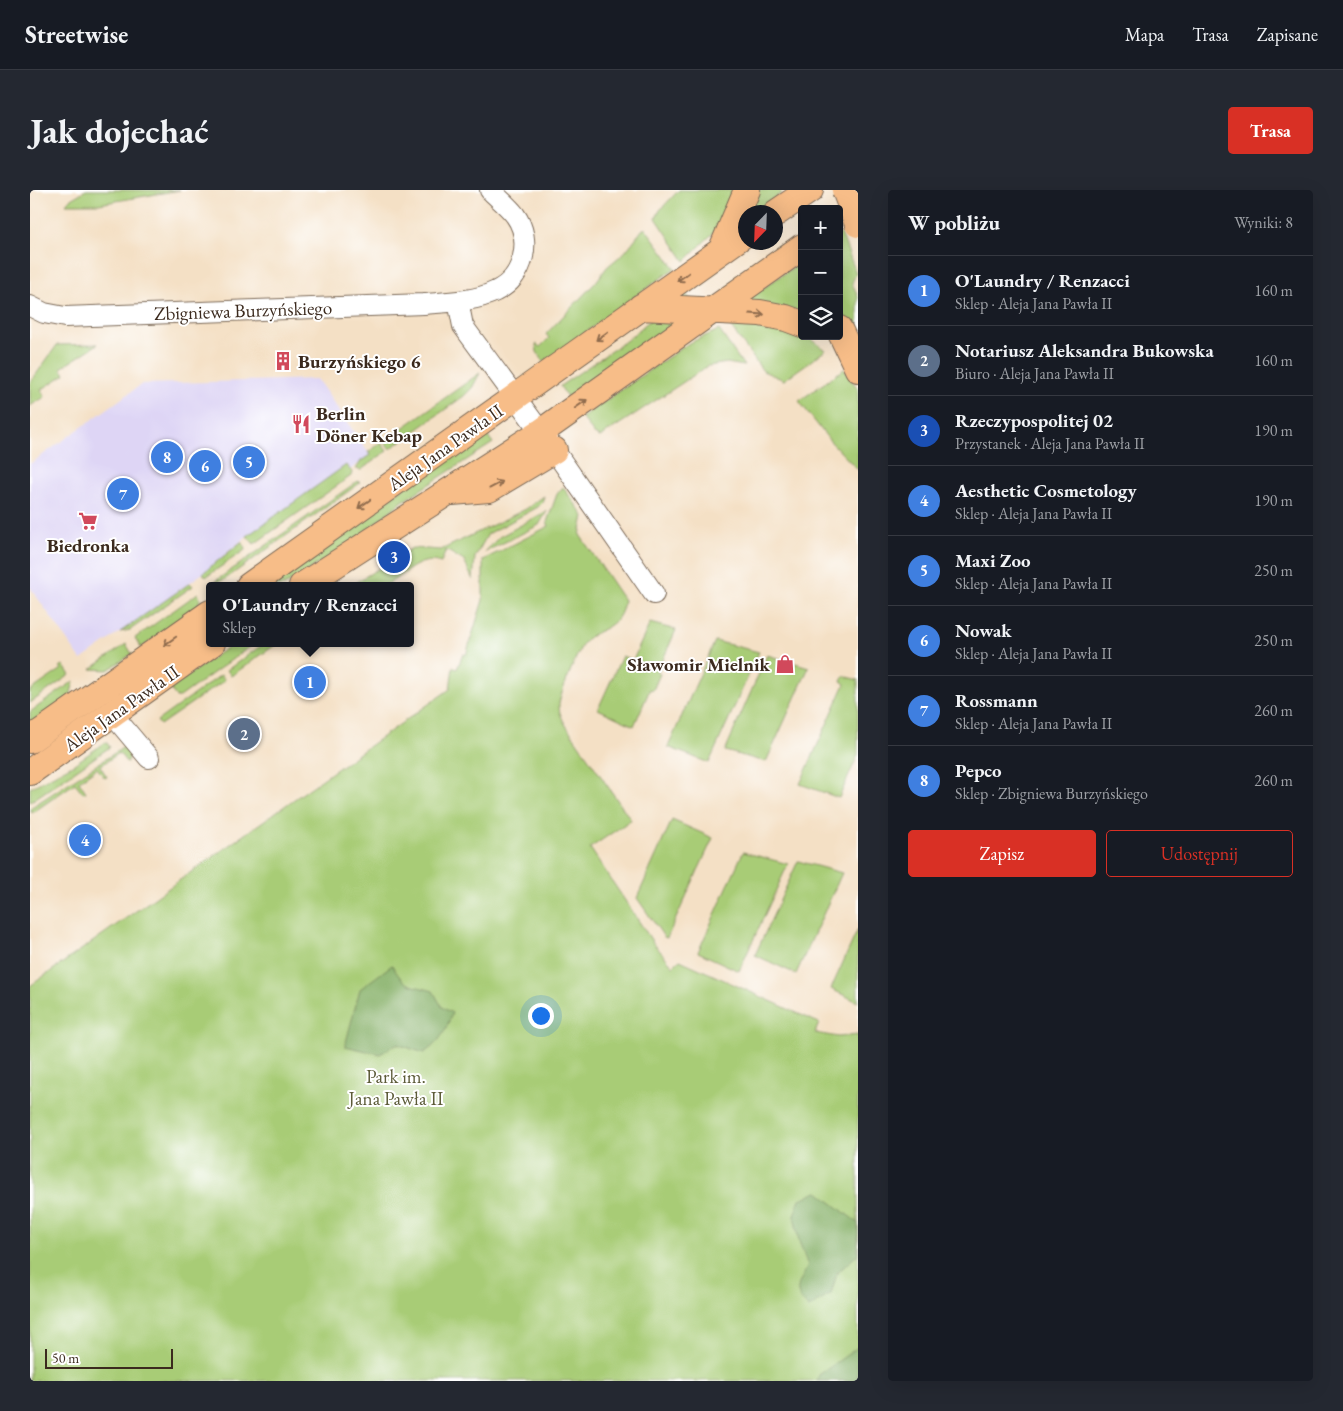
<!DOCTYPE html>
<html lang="pl">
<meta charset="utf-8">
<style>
:root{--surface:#171b24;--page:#242831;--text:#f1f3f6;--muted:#9ea1a6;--line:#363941;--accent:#d93025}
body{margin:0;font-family:"EB Garamond",serif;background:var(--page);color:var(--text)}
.controls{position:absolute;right:15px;top:15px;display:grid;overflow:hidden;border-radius:5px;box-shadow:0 5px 20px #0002}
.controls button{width:45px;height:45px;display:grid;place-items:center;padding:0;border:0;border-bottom:1px solid var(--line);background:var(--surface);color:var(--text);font:25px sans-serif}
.compass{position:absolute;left:708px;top:15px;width:45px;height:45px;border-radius:50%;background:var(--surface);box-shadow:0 5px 20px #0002;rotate:203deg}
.scale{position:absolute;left:15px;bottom:12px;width:128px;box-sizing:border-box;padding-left:5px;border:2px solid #3b2a1e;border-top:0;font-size:14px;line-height:18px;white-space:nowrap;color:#3b2a1e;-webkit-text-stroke:4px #fff;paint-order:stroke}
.you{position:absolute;left:510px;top:825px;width:18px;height:18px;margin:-12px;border:4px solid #fff;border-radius:50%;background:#1a73e8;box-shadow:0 0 0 8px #1a73e833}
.badge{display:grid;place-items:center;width:32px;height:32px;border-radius:50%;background:var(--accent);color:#fff;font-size:16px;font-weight:700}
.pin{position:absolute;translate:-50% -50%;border:2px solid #fff;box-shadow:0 1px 5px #0006}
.popup{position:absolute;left:176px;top:392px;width:208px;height:65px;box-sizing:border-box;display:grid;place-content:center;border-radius:5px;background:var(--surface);filter:drop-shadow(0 1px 4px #0005);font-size:16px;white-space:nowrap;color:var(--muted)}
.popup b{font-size:19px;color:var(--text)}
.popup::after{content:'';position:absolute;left:50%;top:100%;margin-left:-10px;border:10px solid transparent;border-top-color:var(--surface)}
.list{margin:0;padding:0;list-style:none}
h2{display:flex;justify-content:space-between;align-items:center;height:65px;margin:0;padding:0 20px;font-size:21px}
h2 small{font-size:16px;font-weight:400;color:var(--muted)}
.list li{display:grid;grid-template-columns:32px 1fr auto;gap:15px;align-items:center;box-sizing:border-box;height:70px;padding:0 20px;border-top:1px solid var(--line)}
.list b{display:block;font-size:19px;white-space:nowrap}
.list p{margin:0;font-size:16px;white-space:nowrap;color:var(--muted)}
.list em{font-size:16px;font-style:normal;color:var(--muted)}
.actions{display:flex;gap:10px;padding:15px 20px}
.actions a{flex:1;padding:11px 0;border:1px solid var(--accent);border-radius:5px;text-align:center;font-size:18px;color:var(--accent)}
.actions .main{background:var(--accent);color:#fff}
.icon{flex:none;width:28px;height:28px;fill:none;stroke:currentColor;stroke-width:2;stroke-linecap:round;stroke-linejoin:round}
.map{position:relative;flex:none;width:828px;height:1191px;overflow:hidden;border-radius:5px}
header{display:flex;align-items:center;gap:30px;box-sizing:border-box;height:70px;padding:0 25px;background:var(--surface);border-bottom:1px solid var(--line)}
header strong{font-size:24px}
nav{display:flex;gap:28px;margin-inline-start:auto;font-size:18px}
.intro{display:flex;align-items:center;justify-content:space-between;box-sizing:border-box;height:120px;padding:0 30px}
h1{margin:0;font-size:35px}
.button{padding:12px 22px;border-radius:5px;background:var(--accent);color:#fff;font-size:18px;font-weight:700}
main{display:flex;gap:30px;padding:0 30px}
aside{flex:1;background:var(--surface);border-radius:5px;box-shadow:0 5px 20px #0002}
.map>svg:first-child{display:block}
.built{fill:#ded5f5}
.green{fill:#a8cc76;stroke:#727b4a}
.forest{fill:#86b067;stroke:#606d42}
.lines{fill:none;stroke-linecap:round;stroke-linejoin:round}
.minor-casing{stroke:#7c6a58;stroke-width:22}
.major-casing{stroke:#7c6a58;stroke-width:28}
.minor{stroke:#fff;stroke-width:20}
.major{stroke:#f7bd88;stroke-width:26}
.major-bridge-casing{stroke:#7c6a58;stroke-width:28;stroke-linecap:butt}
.major-bridge{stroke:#f7bd88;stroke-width:26}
.oneway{stroke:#906c4e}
.labels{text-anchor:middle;stroke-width:4;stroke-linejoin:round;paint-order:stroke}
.street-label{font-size:19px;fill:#3b2a1e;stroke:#fff}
.poi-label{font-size:19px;font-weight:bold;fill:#3b2a1e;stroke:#fff;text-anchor:start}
.park-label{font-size:19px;fill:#5c5b38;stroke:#fff}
</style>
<header>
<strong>Streetwise</strong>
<nav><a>Mapa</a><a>Trasa</a><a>Zapisane</a></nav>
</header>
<div class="intro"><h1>Jak dojechać</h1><a class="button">Trasa</a></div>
<main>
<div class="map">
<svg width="828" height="1191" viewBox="0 0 828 1191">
<rect width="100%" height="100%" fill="#fff"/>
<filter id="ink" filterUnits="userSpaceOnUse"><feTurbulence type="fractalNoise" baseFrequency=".02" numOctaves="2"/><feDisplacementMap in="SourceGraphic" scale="10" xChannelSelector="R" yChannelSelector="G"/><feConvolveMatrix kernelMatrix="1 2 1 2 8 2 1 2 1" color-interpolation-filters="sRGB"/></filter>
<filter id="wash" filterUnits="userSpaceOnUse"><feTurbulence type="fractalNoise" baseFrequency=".0096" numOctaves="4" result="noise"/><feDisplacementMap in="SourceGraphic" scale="20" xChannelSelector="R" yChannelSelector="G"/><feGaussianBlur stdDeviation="1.12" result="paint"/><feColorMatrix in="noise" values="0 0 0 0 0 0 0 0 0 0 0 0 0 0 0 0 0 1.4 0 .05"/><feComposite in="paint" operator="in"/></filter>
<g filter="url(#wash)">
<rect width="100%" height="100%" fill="#f4e0c5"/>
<path class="built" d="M287,189L340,265L320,280L317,275L217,346L173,383L51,470L0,397V274L112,194Z"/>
<path class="green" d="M56,0H150L69,14H36L39,10Z
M649,0H708L686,40L655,71L626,28L630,20Z
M728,0H749L752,3L724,22H719Z
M613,39H616L645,78L514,172L507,162L506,154L510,157L519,148L516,144L566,92L577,77L595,62Z
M811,43L826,83L822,93L828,107V137L823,141L809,117V45Z
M772,71V122L706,117Z
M654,101L667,119L539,210L530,196L597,150Z
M715,133H727L777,146L796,160L754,190L733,181L700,136Z
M689,140L714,176L697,173L678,176L570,247L564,244L552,227L659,153Z
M68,154L31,178L35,184L11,200L15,207L0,216V193L27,155Z
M814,179L828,199V280L800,251L769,211Z
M450,183L442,198L434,206L360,259L354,251Z
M454,241L463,253L370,313L324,350L254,396H235Z
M351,253L357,261L331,280L326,279L331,271L340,265L338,262Z
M316,275L322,282L321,286L224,354L217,346Z
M328,291L330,293L194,390L184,392Z
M533,297L554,326L550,345L594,410C591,442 564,437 553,454C548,461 528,509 529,515C529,524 533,530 537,537L601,630L560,658L624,754L643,776L650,770L789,833L785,843L808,847L828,845V1191H0V796L420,499L423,477L427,479L433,464L436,465L453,410V370L519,336L517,332L527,304Z
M514,306L512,313L508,317L458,344L445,367L443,390L434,371L416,360L411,373C388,365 374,387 355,395C347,399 330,396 320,396L382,358L411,360L496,319Z
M517,321L509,335L455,362L469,347Z
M211,352L215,357V360L176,387L173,383Z
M160,393L163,396L100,440L90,442Z
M168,403L170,409L168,417L111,458L105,448Z
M620,433L646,440L627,483L630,484L623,500L620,499L604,536L568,519L592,466L603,470Z
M685,451L729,462L679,573L638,557Z
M204,453H225L150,507H146L140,498Z
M235,453H248L201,486L197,480Z
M96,454L102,464L78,480L61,479Z
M737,465L779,477L736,572L695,561Z
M33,475L40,485L0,513V501L32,479L30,477Z
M191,485L195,490L130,535L127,531Z
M814,486L828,490V565L809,608L770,594L815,494L811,491Z
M44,491L40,507L0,536V522Z
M76,552L80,557L0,612V598L44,574Z
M97,555L101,563L97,573L89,563L70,576L77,587L75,588L67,578L49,591L56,602L53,603L45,593L2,623L0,618Z
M642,630L683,648L637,748L634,747L607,708Z
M713,662L758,674L709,781L668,762Z
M768,671L812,683L766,784L725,765Z
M828,739V812L801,799Z"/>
<path class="forest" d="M362,775C375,798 380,794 403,801L412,817L422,823C416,841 410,852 394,863L367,854L350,864L315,856L330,799Z
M788,1002L828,1033V1064L807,1083L801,1104L779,1118C761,1101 768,1096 778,1076L769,1051L764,1025L770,1009Z
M828,1157V1191H787L789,1185Z"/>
</g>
<g filter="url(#ink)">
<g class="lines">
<g class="minor-casing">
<path id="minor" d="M428,111L433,136L524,260L624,404
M0,116L14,123L35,127L394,114C417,112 444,112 466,101C494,88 503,50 485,25C478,16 468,8 460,0
M82,524L119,568"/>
</g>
<g class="major-casing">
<path id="major" d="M746,23L780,0
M692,59L717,0
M611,117L730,123L756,128L772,134
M809,139L828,179
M422,302L459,299L524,260
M219,396L716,43
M272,396L511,242L772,57
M0,550L180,423
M0,582L182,453"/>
</g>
<use href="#minor" class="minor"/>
<use href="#major" class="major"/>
<g class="major-bridge-casing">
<path id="major-bridge" d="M815,0L828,34"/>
</g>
<use href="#major-bridge" class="major-bridge"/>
</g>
<defs><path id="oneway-shaft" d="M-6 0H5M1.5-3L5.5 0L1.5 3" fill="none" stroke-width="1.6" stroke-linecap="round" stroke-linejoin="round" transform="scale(1.25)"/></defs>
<g class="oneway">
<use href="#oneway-shaft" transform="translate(653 87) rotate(144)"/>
<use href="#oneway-shaft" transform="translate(727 124) rotate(4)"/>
<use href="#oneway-shaft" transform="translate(572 146) rotate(144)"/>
<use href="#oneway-shaft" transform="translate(551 214) rotate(-35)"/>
<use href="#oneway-shaft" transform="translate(466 295) rotate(-28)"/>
<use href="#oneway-shaft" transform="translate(334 314) rotate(145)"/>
<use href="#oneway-shaft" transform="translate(140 451) rotate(145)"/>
</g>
</g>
<defs>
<g id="building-bare" transform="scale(1.5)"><path d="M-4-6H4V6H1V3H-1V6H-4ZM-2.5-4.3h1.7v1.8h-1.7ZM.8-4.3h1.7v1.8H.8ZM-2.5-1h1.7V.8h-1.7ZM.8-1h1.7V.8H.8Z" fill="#d1495b" stroke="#fff" stroke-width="2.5" paint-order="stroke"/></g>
<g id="restaurant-bare" transform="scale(1.5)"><path d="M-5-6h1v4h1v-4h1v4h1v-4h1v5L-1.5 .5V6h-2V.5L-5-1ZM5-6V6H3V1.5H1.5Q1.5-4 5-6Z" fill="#d1495b" stroke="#fff" stroke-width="2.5" paint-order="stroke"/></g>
<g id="supermarket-bare" transform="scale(1.5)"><path d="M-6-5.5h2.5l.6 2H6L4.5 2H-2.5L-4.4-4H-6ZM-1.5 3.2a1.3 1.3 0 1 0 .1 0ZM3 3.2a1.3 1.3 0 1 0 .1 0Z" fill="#d1495b" stroke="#fff" stroke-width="2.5" paint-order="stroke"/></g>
<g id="shop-bare" transform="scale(1.5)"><path d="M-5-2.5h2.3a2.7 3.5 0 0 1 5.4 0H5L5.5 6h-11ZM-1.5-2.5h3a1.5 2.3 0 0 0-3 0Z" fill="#d1495b" stroke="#fff" stroke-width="2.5" paint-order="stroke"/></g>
</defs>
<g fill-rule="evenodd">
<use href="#building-bare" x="253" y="171"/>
<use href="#restaurant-bare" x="271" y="234"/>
<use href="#supermarket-bare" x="58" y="331"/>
<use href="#shop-bare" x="755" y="474"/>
</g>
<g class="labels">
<g class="street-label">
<text transform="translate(213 120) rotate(-2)" y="7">Zbigniewa Burzyńskiego</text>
<text transform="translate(415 257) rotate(-35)" y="7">Aleja Jana Pawła II</text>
<text transform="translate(91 518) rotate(-35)" y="7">Aleja Jana Pawła II</text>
</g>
<g class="poi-label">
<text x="268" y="178">Burzyńskiego 6</text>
<text x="286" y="230">Berlin<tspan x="286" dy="22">Döner Kebap</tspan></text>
<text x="58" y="362" text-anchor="middle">Biedronka</text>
<text x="740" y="481" text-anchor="end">Sławomir Mielnik</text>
</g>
<g class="park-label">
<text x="366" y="893">Park im.<tspan x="366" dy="22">Jana Pawła II</tspan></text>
</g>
</g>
</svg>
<div class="controls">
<button>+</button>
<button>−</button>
<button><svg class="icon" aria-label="layers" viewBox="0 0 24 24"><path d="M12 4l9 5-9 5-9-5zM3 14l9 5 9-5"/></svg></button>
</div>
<svg class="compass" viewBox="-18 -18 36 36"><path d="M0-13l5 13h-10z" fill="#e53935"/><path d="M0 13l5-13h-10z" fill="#9ea1a6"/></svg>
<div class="scale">50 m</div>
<div class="you"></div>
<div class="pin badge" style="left:280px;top:492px;background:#3f7fe0">1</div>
<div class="popup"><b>O'Laundry / Renzacci</b>Sklep</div>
<div class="pin badge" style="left:214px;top:544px;background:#5c6f8a">2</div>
<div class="pin badge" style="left:364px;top:367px;background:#1a4fb4">3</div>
<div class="pin badge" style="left:55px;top:650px;background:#3f7fe0">4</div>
<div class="pin badge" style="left:219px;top:272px;background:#3f7fe0">5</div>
<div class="pin badge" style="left:175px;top:276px;background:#3f7fe0">6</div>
<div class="pin badge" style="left:93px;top:304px;background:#3f7fe0">7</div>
<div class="pin badge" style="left:137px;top:267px;background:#3f7fe0">8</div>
</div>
<aside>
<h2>W pobliżu<small>Wyniki: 8</small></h2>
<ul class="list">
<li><span class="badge" style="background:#3f7fe0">1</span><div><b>O'Laundry / Renzacci</b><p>Sklep · Aleja Jana Pawła II</p></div><em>160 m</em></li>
<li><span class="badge" style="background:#5c6f8a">2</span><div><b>Notariusz Aleksandra Bukowska</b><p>Biuro · Aleja Jana Pawła II</p></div><em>160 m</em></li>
<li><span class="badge" style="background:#1a4fb4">3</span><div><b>Rzeczypospolitej 02</b><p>Przystanek · Aleja Jana Pawła II</p></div><em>190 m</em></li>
<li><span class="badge" style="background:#3f7fe0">4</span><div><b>Aesthetic Cosmetology</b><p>Sklep · Aleja Jana Pawła II</p></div><em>190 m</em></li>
<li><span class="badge" style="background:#3f7fe0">5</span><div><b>Maxi Zoo</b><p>Sklep · Aleja Jana Pawła II</p></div><em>250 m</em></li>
<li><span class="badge" style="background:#3f7fe0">6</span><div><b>Nowak</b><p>Sklep · Aleja Jana Pawła II</p></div><em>250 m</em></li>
<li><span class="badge" style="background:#3f7fe0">7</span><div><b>Rossmann</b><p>Sklep · Aleja Jana Pawła II</p></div><em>260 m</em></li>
<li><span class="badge" style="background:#3f7fe0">8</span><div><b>Pepco</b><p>Sklep · Zbigniewa Burzyńskiego</p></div><em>260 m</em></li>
</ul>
<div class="actions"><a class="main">Zapisz</a><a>Udostępnij</a></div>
</aside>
</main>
